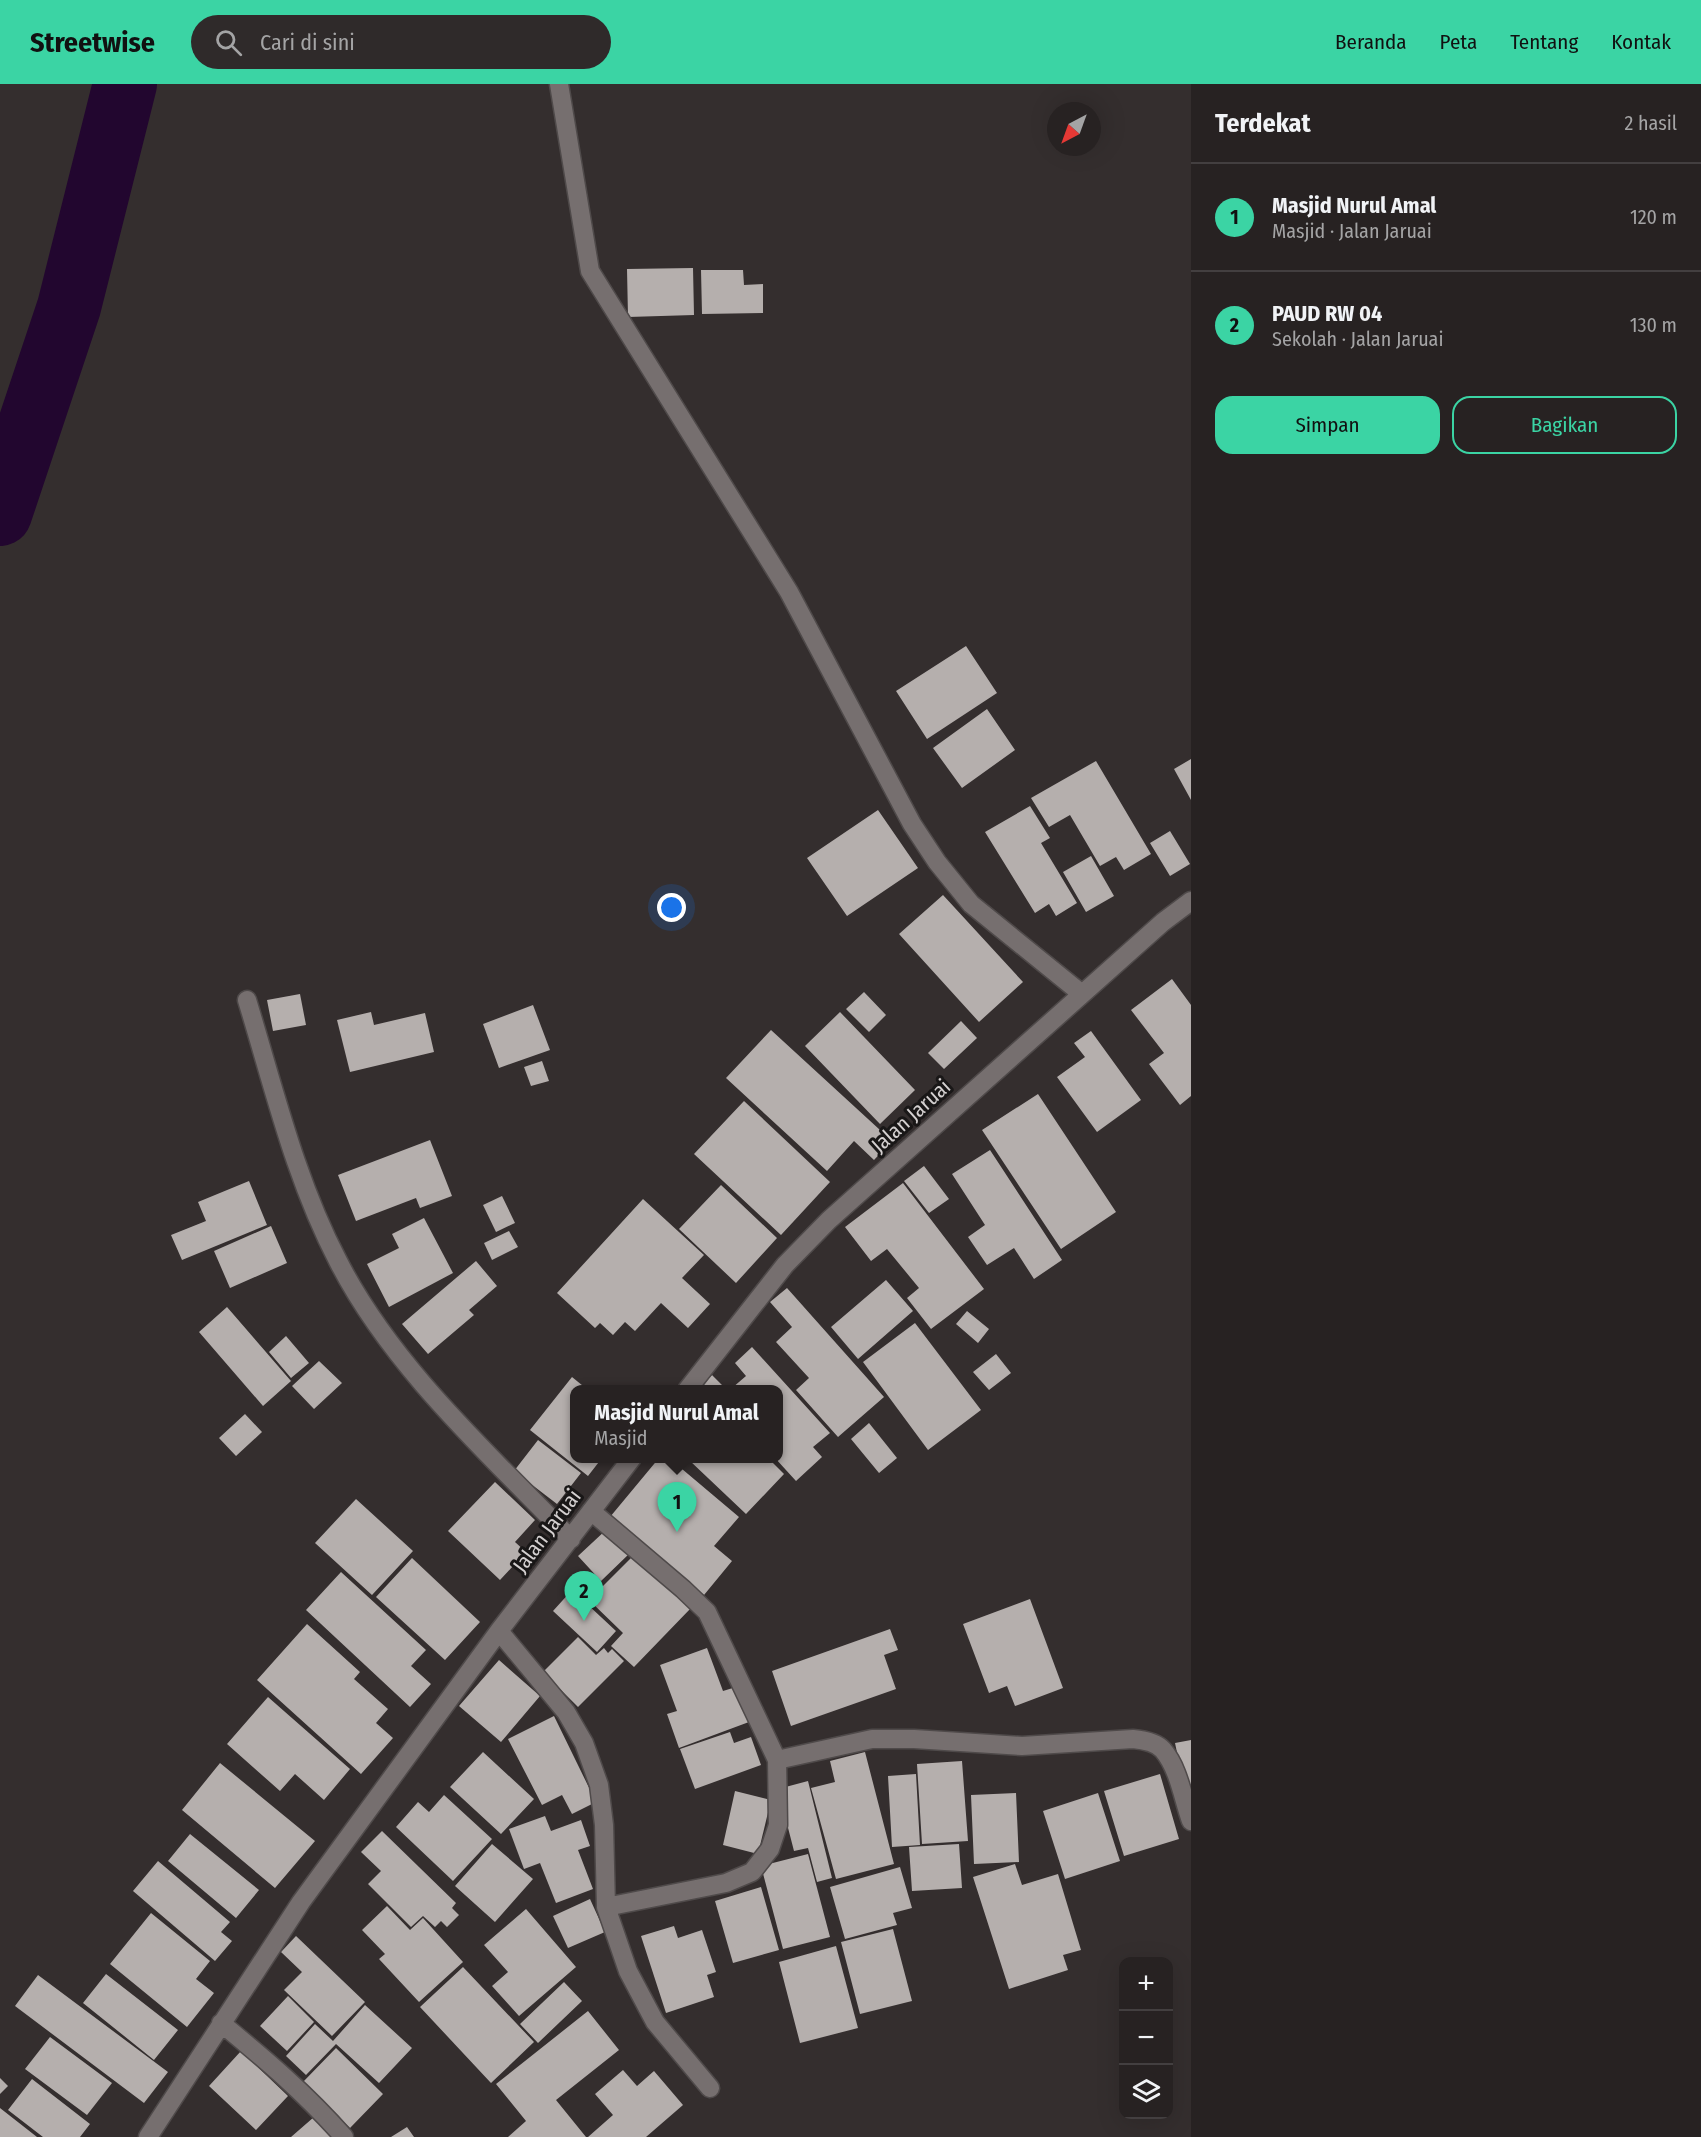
<!DOCTYPE html>
<html lang="id">
<meta charset="utf-8">
<style>
:root{--surface:#272222;--page:#2f2a2a;--text:#f1f3f6;--muted:#a4a4a5;--line:#433f40;--accent:#3bd4a4}
body{margin:0;font-family:"Fira Sans Condensed",sans-serif;background:var(--page);color:var(--text)}
.controls{position:absolute;right:18px;bottom:18px;display:grid;overflow:hidden;border-radius:12px;box-shadow:0 6px 24px #0002}
.controls button{width:54px;height:54px;display:grid;place-items:center;padding:0;border:0;border-bottom:2px solid var(--line);background:var(--surface);color:var(--text);font:30px sans-serif}
.compass{position:absolute;left:1047px;top:18px;width:54px;height:54px;border-radius:50%;background:var(--surface);box-shadow:0 6px 24px #0002;rotate:221deg}
.you{position:absolute;left:672px;top:824px;width:21px;height:21px;margin:-15px;border:4px solid #fff;border-radius:50%;background:#1a73e8;box-shadow:0 0 0 9px #1a73e833}
.badge{display:grid;place-items:center;width:39px;height:39px;border-radius:50%;background:var(--accent);color:#111;font-size:20px;font-weight:700}
.pin{position:absolute;translate:-50% -50px;filter:drop-shadow(0 2px 3px #0008)}
.pin::after{content:'';position:absolute;top:32px;width:21px;height:18px;background:inherit;clip-path:polygon(0 0,100% 0,50% 100%)}
.popup{position:absolute;left:570px;top:1301px;width:213px;height:78px;box-sizing:border-box;display:grid;place-content:center;border-radius:12px;background:var(--surface);filter:drop-shadow(0 2px 4px #0005);font-size:20px;white-space:nowrap;color:var(--muted)}
.popup b{font-size:22px;color:var(--text)}
.popup::after{content:'';position:absolute;left:50%;top:100%;margin-left:-12px;border:12px solid transparent;border-top-color:var(--surface)}
.list{margin:0;padding:0;list-style:none}
h2{display:flex;justify-content:space-between;align-items:center;height:78px;margin:0;padding:0 24px;font-size:26px}
h2 small{font-size:20px;font-weight:400;color:var(--muted)}
.list li{display:grid;grid-template-columns:39px 1fr auto;gap:18px;align-items:center;box-sizing:border-box;height:108px;padding:0 24px;border-top:2px solid var(--line)}
.list b{display:block;font-size:22px;white-space:nowrap}
.list p{margin:0;font-size:20px;white-space:nowrap;color:var(--muted)}
.list em{font-size:20px;font-style:normal;color:var(--muted)}
.actions{display:flex;gap:12px;padding:18px 24px}
.actions a{flex:1;padding:14px 0;border:2px solid var(--accent);border-radius:18px;text-align:center;font-size:21px;color:var(--accent)}
.actions .main{background:var(--accent);color:#111}
.icon{flex:none;width:33px;height:33px;fill:none;stroke:currentColor;stroke-width:2;stroke-linecap:round;stroke-linejoin:round}
.map{position:relative;flex:none;width:1191px;height:2053px;overflow:hidden}
header{display:flex;align-items:center;gap:36px;box-sizing:border-box;height:84px;padding:0 30px;background:var(--accent);color:#111}
header strong{font-size:28px}
nav{display:flex;gap:33px;margin-inline-start:auto;font-size:21px}
.search{width:420px;height:54px;background:var(--page);display:flex;align-items:center;gap:15px;box-sizing:border-box;padding:0 21px;border-radius:33px;color:var(--muted);font-size:22px}
main{display:flex}
aside{flex:1;background:var(--surface)}
.map>svg:first-child{display:block}
.lines{fill:none;stroke-linecap:round;stroke-linejoin:round}
.river{stroke:#22062f;stroke-width:64}
.building{fill:#b5afad}
.minor-casing{stroke:#4f4a4a;stroke-width:21}
.minor{stroke:#766f6f;stroke-width:18}
.labels{text-anchor:middle;stroke-width:6;stroke-linejoin:round;paint-order:stroke}
.street-label{font-size:21px;fill:#d4d0d0;stroke:#191717}
</style>
<header>
<strong>Streetwise</strong>
<div class="search"><svg class="icon" aria-label="search" viewBox="0 0 24 24"><circle cx="10" cy="10" r="6"/><path d="M15 15l6 6"/></svg>Cari di sini</div>
<nav><a>Beranda</a><a>Peta</a><a>Tentang</a><a>Kontak</a></nav>
</header>
<main>
<div class="map">
<svg width="1191" height="2053" viewBox="0 0 1191 2053">
<rect width="100%" height="100%" fill="#342e2e"/>
<g class="lines">
<path class="river" d="M0,430L69,223L125,0"/>
</g>
<path class="building" d="M693,184L694,231L628,233L627,185Z
M701,186H743L744,201L763,200V229L702,230Z
M966,562L997,609L927,655L896,607Z
M987,625L1015,666L962,704L933,664Z
M1191,675V716L1174,685Z
M1096,677L1151,770L1124,786L1116,773L1100,782L1070,731L1049,743L1031,714Z
M1030,722L1050,754L1041,759L1077,819L1056,832L1049,820L1035,829L985,748Z
M878,726L918,784L847,832L807,774Z
M1170,747L1190,780L1170,792L1150,759Z
M1091,772L1114,812L1086,828L1063,788Z
M943,811L1023,898L979,938L899,850Z
M1172,895L1191,921V1012L1180,1021L1149,980L1164,969L1131,926Z
M864,908L886,931L869,948L846,925Z
M300,910L306,941L273,947L267,916Z
M533,921L550,966L499,984L483,940Z
M371,928L374,941L425,929L434,968L350,988L337,936Z
M840,928L915,1006L880,1040L805,962Z
M961,937L977,954L944,985L928,969Z
M771,946L892,1057L874,1076L854,1057L827,1087L726,994Z
M1091,947L1141,1016L1097,1048L1057,993L1085,973L1074,959Z
M542,977L549,997L531,1002L524,983Z
M1038,1010L1116,1128L1061,1165L982,1046Z
M744,1017L830,1098L781,1151L694,1070Z
M430,1056L452,1112L420,1124L416,1114L356,1137L338,1091Z
M990,1066L1062,1176L1034,1195L1014,1164L987,1181L968,1153L985,1141L952,1090Z
M924,1082L949,1115L929,1129L904,1097Z
M249,1097L267,1141L182,1176L171,1151L206,1137L198,1118Z
M903,1099L984,1205L931,1245L907,1214L919,1204L887,1165L871,1177L845,1143Z
M721,1101L777,1154L736,1199L679,1145Z
M502,1112L515,1139L496,1148L483,1121Z
M643,1115L704,1171L682,1194L710,1220L688,1244L661,1219L635,1247L625,1238L613,1251L600,1239L595,1244L557,1209Z
M424,1134L453,1189L389,1223L367,1180L399,1164L392,1150Z
M271,1142L287,1179L230,1204L214,1167Z
M509,1147L518,1163L492,1176L484,1159Z
M476,1177L497,1202L469,1226L474,1231L428,1270L402,1240Z
M886,1196L913,1227L858,1275L831,1243Z
M787,1204L884,1313L838,1353L796,1306L809,1294L776,1258L792,1243L770,1218Z
M227,1223L291,1297L263,1322L199,1248Z
M967,1227L989,1245L978,1259L956,1240Z
M915,1239L981,1326L928,1366L863,1278Z
M286,1252L309,1279L291,1294L269,1268Z
M752,1263L830,1349L813,1363L822,1373L796,1397L775,1374H779V1306H734L732,1304L746,1292L735,1279Z
M996,1270L1011,1289L989,1306L973,1288Z
M319,1277L342,1299L314,1325L292,1302Z
M712,1291L727,1306H698Z
M572,1293L588,1306H575V1374H602L588,1392L530,1346Z
M245,1330L262,1348L236,1372L219,1354Z
M869,1339L897,1374L879,1389L851,1355Z
M538,1356L581,1389L557,1420L514,1387Z
M659,1374H669L739,1433L714,1462L732,1477L704,1511L610,1433Z
M690,1374H768L784,1390L746,1430L689,1376Z
M495,1398L535,1436L515,1458L526,1468L500,1496L448,1447Z
M356,1415L413,1467L372,1511L315,1459Z
M607,1445L630,1469L601,1497L578,1472Z
M635,1470L691,1524L634,1583L611,1562L623,1549L589,1516Z
M412,1474L480,1538L445,1576L376,1513Z
M341,1488L426,1566L411,1582L431,1600L410,1623L306,1526Z
M572,1506L616,1547L597,1568L553,1527Z
M1030,1515L1063,1604L1015,1622L1007,1602L989,1609L963,1540Z
M307,1540L360,1588L354,1595L388,1625L376,1639L393,1654L361,1690L257,1596Z
M890,1545L898,1566L884,1571L896,1605L791,1642L772,1587Z
M578,1553L596,1571L604,1564L608,1569L612,1565L624,1577L578,1623L543,1588Z
M707,1564L723,1607L736,1603L749,1638L679,1664L667,1630L677,1627L660,1581Z
M499,1576L540,1612L501,1658L459,1622Z
M268,1613L350,1685L324,1716L295,1690L280,1707L227,1660Z
M554,1632L596,1718L572,1730L562,1711L542,1721L508,1655Z
M730,1648L734,1659L751,1653L761,1681L695,1705L680,1665Z
M1191,1656V1710L1186,1711L1175,1659Z
M483,1668L534,1715L501,1750L450,1703Z
M865,1668L894,1780L836,1795L811,1704L835,1698L830,1677Z
M962,1677L968,1757L922,1760L917,1680Z
M220,1679L315,1757L275,1804L182,1726Z
M916,1690L920,1761L892,1763L888,1692Z
M1160,1690L1179,1755L1124,1772L1104,1707Z
M808,1697L832,1794L817,1798L808,1764L794,1767L778,1705Z
M735,1707L771,1716L758,1770L723,1761Z
M1016,1709L1019,1778L974,1780L971,1711Z
M1098,1709L1120,1777L1065,1795L1043,1727Z
M444,1711L492,1755L453,1797L396,1743L418,1718L429,1728Z
M545,1732L551,1747L581,1736L590,1762L578,1766L593,1805L556,1819L540,1779L524,1785L509,1745Z
M382,1747L456,1819L452,1824L459,1831L447,1843L441,1837L435,1843L423,1832L411,1843L368,1800L381,1787L361,1768Z
M190,1750L259,1806L236,1834L168,1777Z
M492,1760L533,1795L495,1838L455,1802Z
M959,1760L962,1804L912,1807L909,1763Z
M808,1770L830,1853L783,1865L761,1782Z
M158,1777L230,1838L221,1848L232,1857L215,1877L133,1807Z
M1015,1780L1022,1801L1058,1790L1081,1866L1063,1871L1068,1886L1009,1905L973,1793Z
M900,1783L912,1824L893,1829L897,1841L845,1855L830,1803Z
M761,1803L779,1866L733,1879L715,1817Z
M590,1815L605,1848L568,1864L553,1832Z
M387,1822L410,1846L423,1834L463,1878L419,1918L379,1875L385,1870L362,1846Z
M526,1825L576,1883L519,1932L492,1902L508,1888L484,1861Z
M151,1829L210,1877L196,1895L214,1909L187,1943L110,1880Z
M674,1842L678,1854L702,1846L716,1888L707,1891L714,1913L666,1929L641,1852Z
M893,1845L912,1917L860,1930L841,1858Z
M296,1852L365,1918L332,1952L284,1906L302,1888L281,1868Z
M836,1862L858,1944L800,1959L779,1878Z
M463,1883L534,1958L491,1999L420,1923Z
M106,1890L178,1946L154,1976L83,1919Z
M38,1891L168,1988L144,2019L15,1922Z
M564,1898L582,1917L538,1959L520,1940Z
M288,1912L314,1938L287,1967L260,1942Z
M365,1921L412,1964L379,1999L336,1960L306,1991L286,1972L315,1940L333,1957Z
M588,1927L619,1966L556,2016L586,2053H508L526,2037L496,2000Z
M50,1953L112,1999L87,2031L25,1985Z
M336,1964L383,2010L350,2044L303,1998Z
M241,1967L288,2012L256,2046L209,2002Z
M623,1986L637,2002L654,1987L683,2021L646,2053H588L613,2031L595,2010Z
M0,1994L8,2002L0,2010Z
M32,1995L90,2040L80,2053H43L8,2026Z
M0,2024L37,2053H0Z
M314,2033L333,2053H291Z
M407,2043L414,2053H391Z"/>
<g class="lines">
<g class="minor-casing">
<path id="minor" d="M559,0L590,187L789,508L912,740L937,778L971,820L1082,910
M247,916C274,1004 295,1095 338,1177C392,1283 489,1370 571,1455
M687,1306L785,1181L829,1136L1163,838L1191,817
M591,1427L683,1505L707,1528L777,1676L778,1741L770,1765L752,1788L726,1799L606,1823
M499,1547L566,1628L584,1659L599,1701L604,1741L606,1823L628,1887L655,1938L710,2004
M777,1676L872,1655H914L1022,1662L1133,1655C1144,1656 1156,1658 1163,1666C1179,1685 1183,1715 1191,1737
M221,1939C266,1976 305,2009 344,2053
M148,2053L301,1818L499,1547L632,1374"/>
</g>
<use href="#minor" class="minor"/>
</g>
<g class="labels">
<g class="street-label">
<text transform="translate(911 1032) rotate(-42)" y="7">Jalan Jaruai</text>
<text transform="translate(547 1447) rotate(-53)" y="7">Jalan Jaruai</text>
</g>
</g>
</svg>
<div class="controls">
<button>+</button>
<button>−</button>
<button><svg class="icon" aria-label="layers" viewBox="0 0 24 24"><path d="M12 4l9 5-9 5-9-5zM3 14l9 5 9-5"/></svg></button>
</div>
<svg class="compass" viewBox="-18 -18 36 36"><path d="M0-13l5 13h-10z" fill="#e53935"/><path d="M0 13l5-13h-10z" fill="#a4a4a5"/></svg>
<div class="you"></div>
<div class="pin badge" style="left:677px;top:1448px">1</div>
<div class="popup"><b>Masjid Nurul Amal</b>Masjid</div>
<div class="pin badge" style="left:584px;top:1537px">2</div>
</div>
<aside>
<h2>Terdekat<small>2 hasil</small></h2>
<ul class="list">
<li><span class="badge">1</span><div><b>Masjid Nurul Amal</b><p>Masjid · Jalan Jaruai</p></div><em>120 m</em></li>
<li><span class="badge">2</span><div><b>PAUD RW 04</b><p>Sekolah · Jalan Jaruai</p></div><em>130 m</em></li>
</ul>
<div class="actions"><a class="main">Simpan</a><a>Bagikan</a></div>
</aside>
</main>
